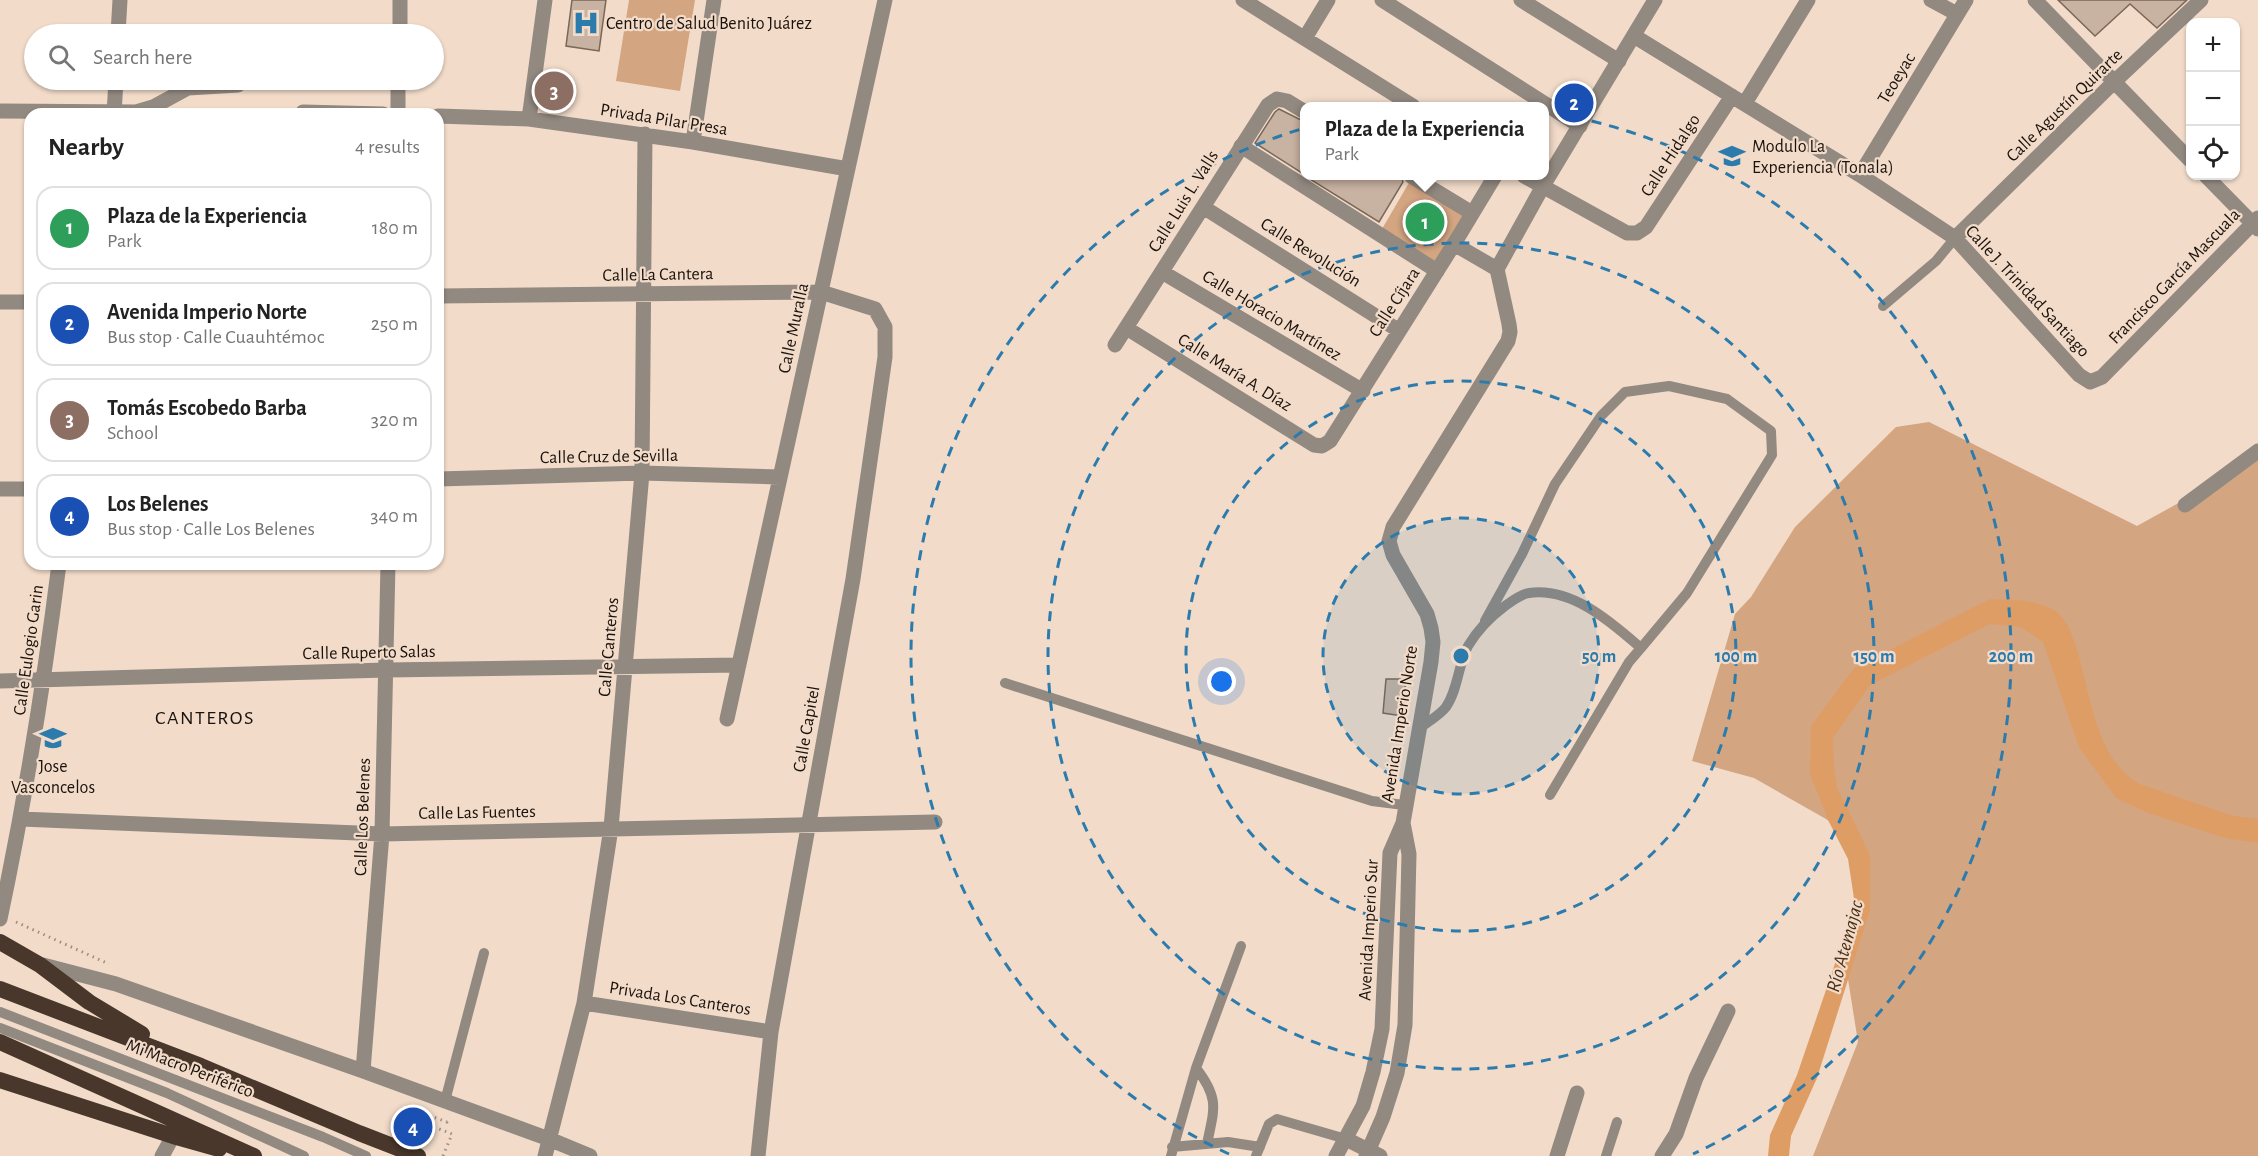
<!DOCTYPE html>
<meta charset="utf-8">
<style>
:root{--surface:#fff;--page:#f6f6f6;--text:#222;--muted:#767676;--line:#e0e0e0;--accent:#1a73e8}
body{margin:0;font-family:"Alegreya Sans",sans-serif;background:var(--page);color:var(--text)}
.controls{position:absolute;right:18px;top:18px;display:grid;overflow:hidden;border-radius:12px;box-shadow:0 2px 4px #0004}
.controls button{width:54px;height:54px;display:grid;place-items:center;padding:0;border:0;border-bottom:2px solid var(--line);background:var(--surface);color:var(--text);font:30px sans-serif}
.you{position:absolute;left:1222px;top:682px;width:21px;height:21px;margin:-15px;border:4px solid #fff;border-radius:50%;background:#1a73e8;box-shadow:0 0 0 9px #1a73e833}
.badge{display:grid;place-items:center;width:39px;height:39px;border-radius:50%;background:var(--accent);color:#fff;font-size:20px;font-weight:700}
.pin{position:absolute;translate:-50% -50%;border:3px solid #fff;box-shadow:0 2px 6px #0006}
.popup{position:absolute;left:1300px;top:102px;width:249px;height:78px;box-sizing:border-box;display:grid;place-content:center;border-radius:12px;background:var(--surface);filter:drop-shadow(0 2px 4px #0005);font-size:20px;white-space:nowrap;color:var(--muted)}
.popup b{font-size:22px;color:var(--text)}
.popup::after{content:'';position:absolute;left:50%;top:100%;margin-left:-12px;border:12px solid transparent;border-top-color:var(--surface)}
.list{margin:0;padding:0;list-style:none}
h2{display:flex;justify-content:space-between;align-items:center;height:78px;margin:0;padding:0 24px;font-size:26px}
h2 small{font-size:20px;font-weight:400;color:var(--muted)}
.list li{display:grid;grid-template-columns:39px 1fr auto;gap:18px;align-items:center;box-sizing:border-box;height:84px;margin:0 12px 12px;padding:0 12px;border:2px solid var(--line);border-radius:18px}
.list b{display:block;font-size:22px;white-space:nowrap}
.list p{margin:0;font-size:20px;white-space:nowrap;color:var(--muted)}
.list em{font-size:20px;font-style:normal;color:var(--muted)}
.icon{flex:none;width:33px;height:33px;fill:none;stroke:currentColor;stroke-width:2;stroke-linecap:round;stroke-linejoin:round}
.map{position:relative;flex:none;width:2258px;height:1156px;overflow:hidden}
.search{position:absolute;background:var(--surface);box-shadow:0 2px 4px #0004;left:24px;top:24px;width:420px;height:66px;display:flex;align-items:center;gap:15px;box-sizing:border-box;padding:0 21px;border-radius:33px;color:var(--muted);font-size:22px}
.panel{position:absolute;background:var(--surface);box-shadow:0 2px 4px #0004;left:24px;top:108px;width:420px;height:462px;border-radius:18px}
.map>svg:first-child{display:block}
.green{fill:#d3a581}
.water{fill:#df9d66}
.building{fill:#c8b2a1;stroke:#7b6757;stroke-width:1.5}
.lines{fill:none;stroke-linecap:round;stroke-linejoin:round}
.path{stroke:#9f8e80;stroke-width:3;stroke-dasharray:1.5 4.5;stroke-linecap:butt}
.service{stroke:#928981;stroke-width:10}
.pedestrian{stroke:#928981;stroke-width:15}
.minor{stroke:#928981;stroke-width:15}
.tertiary{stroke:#928981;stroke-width:15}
.trunk{stroke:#48372a;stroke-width:16}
.ring{fill:none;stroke:#2b7bad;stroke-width:3;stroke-dasharray:10 8}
.labels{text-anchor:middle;stroke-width:4.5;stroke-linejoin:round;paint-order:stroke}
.poi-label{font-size:18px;fill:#1a120c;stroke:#f2dbc9;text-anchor:start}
.street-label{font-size:18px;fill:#1a120c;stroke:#f2dbc9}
.neighbourhood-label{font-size:20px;letter-spacing:1.5px;fill:#1a120c;stroke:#f2dbc9}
.water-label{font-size:20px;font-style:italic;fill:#4a2f17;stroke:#f2dbc9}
.centre{fill:#2b7bad;stroke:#f2dbc9;stroke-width:3}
.ring-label{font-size:18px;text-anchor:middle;font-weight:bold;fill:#2b7bad;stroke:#f2dbc9;stroke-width:4.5;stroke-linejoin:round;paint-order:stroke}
</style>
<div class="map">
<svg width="2258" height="1156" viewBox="0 0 2258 1156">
<rect width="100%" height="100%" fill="#f2dbc9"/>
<path class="green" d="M629,0H695L680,91L616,81Z
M1410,181L1468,215L1434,270L1382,229Z
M1929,422L2137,526L2258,459V1156H1813L1858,1042L1844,954L1859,888L1854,839L1826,819L1754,778L1692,761L1735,614L1751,597L1795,527L1896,427Z"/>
<path class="water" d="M1990,599C2010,600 2031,599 2050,608C2093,626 2077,751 2140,784L2233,816L2258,819V843L2225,838L2148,813L2116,798L2079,747L2043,642L2021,627L1990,624L1870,685L1833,738L1834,768L1837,788L1870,855V910L1817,1078L1791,1136L1789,1156H1768L1770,1135L1797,1075L1855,905L1848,859L1829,822L1810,774L1811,726L1854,668Z"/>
<path class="building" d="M572,0H606L599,51L566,46Z
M2058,0H2187L2157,28L2130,4L2095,36Z
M1279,109L1305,122V175L1255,143L1275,112Z
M1305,176H1401L1403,182L1379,222Z
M1386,679H1406L1402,716L1383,713Z"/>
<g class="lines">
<path class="path" d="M16,922L109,964
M443,1156L452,1134L401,1114L404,1106L447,1122L448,1120"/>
<path class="service" d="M1883,306L1936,261L1955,238
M1485,621L1522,554L1555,484L1601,416L1625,392L1669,386L1727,399L1771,431L1772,455L1687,593L1641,648
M1005,683L1372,801L1404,805
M1421,727C1429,721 1440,715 1446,707C1458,690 1458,665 1468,646C1478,629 1489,618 1505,606C1512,601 1521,594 1529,593C1572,587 1611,622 1641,648L1629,662L1550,795
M0,1012L323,1137L366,1156
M0,1028L167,1093L304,1156
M1196,1068C1220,1099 1214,1109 1207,1144
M445,1101L484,953
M1172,1147L1228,1142L1260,1147
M1171,1156L1196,1068L1241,946
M1256,1156L1269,1124L1277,1119L1346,1139
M1606,1156L1617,1122"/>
<path class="pedestrian" d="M1241,146L1437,271
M1411,176L1472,213
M1454,244L1495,176"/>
<path class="minor" d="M1243,0L1413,106
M1382,0L1580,126
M1521,0L1619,61
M1931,0L1957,14
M2035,0L2190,160
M118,34L120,0
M400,34V0
M1634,36L1860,175L1955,238L2079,375L2090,382L2102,377L2258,218
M1305,38L1328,0
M1745,103L1808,0
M0,111L136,112L153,107L188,88L238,85
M303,112L383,114
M114,114L116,80
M398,114V80
M438,116L529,119L693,142L848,169
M529,119L545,0
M693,142L714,0
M1860,175L1966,0
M1524,176L1627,233H1637L1646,227L1732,96
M2206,176L2258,229
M1203,207L1398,330
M1955,238L2114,82L2201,0
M1162,272L1363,391
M438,296L821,292L875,309L885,327V357L853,579L771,1032L758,1156
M0,302H30
M1128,329L1314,445L1322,446L1330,441L1454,244L1497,269
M1115,345L1268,105L1277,99L1287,101L1305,112
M438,479L642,473L780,477
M0,489H30
M2185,505L2258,451
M0,681L386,670L739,665
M727,719L885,0
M21,819L382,834L935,822
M0,919C25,801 44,683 59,564
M43,965L116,984L363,1071L549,1139L590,1156
M584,1003L771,1032
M363,1071L382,834L388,564
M1346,1139L1380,1156
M162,1156L173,1136
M545,1156L584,1003L611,828L642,473L645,134
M1557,1156L1577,1093
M1662,1156L1676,1134L1696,1078L1728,1011"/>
<path class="tertiary" d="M1336,1156L1363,1106L1373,1072L1382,1029L1390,853L1403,823L1431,662L1433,642L1431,628L1427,614L1393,555L1389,541L1393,527L1508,341L1510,332L1509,324L1497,269L1543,186L1655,0
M1366,1156L1383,1117L1397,1073L1405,1025L1409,854L1403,823"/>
<path class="trunk" d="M0,942L40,965L89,1002L142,1034
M0,989L201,1066L359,1133L418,1156
M0,1042L254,1156
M0,1080L173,1136L219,1149"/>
</g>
<circle cx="1461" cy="656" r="138" fill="#2b7bad" fill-opacity=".12"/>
<g class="ring">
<circle cx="1461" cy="656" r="138"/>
<circle cx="1461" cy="656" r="275"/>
<circle cx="1461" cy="656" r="413"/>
<path d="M1229 1154A550 550 0 1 1 1693 1154"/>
</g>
<defs>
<g id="hospital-bare" transform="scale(2.07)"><path d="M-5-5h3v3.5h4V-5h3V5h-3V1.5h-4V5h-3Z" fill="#2b7bad" stroke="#f2dbc9" stroke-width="2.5" paint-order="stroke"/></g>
<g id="university-bare" transform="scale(2.07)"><path d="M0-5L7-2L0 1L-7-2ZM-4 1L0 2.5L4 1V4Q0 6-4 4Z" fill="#2b7bad" stroke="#f2dbc9" stroke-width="2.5" paint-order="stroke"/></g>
<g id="school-bare" transform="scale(2.07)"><path d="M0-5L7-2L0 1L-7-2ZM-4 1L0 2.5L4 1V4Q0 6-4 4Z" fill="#2b7bad" stroke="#f2dbc9" stroke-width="2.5" paint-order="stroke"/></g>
</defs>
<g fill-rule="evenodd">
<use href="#hospital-bare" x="586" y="23"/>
<use href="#university-bare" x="1732" y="156"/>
<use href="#school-bare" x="53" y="738"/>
</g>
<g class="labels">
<g class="poi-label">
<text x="606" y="29">Centro de Salud Benito Juárez</text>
<text x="1752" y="152">Modulo La<tspan x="1752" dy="21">Experiencia (Tonala)</tspan></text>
<text x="53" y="772" text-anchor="middle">Jose<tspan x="53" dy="21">Vasconcelos</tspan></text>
</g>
<g class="street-label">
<text transform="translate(1896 78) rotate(-59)" y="6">Teoeyac</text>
<text transform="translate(2064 105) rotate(-44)" y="6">Calle Agustín Quirarte</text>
<text transform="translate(664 119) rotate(9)" y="6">Privada Pilar Presa</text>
<text transform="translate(1670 155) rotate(-57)" y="6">Calle Hidalgo</text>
<text transform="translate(1183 201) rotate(-58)" y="6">Calle Luis L. Valls</text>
<text transform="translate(1311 252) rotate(32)" y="6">Calle Revolución</text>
<text transform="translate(658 274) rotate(-1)" y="6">Calle La Cantera</text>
<text transform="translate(2174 276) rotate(-46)" y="6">Francisco García Mascuala</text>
<text transform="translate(2028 291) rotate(47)" y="6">Calle J. Trinidad Santiago</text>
<text transform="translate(1394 302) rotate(-57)" y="6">Calle Cíjara</text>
<text transform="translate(1272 315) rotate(31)" y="6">Calle Horacio Martínez</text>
<text transform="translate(793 328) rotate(-78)" y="6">Calle Muralla</text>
<text transform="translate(1235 372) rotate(32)" y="6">Calle María A. Díaz</text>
<text transform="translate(609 456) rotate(-1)" y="6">Calle Cruz de Sevilla</text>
<text transform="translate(608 647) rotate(-85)" y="6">Calle Canteros</text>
<text transform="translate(28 650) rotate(-82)" y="6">Calle Eulogio Garin</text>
<text transform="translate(369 652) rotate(-1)" y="6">Calle Ruperto Salas</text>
<text transform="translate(1399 724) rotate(-81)" y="6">Avenida Imperio Norte</text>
<text transform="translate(806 729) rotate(-80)" y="6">Calle Capitel</text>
<text transform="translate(477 812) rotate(-1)" y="6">Calle Las Fuentes</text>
<text transform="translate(362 817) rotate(-88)" y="6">Calle Los Belenes</text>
<text transform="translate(1368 930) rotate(-87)" y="6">Avenida Imperio Sur</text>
<text transform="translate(680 998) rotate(9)" y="6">Privada Los Canteros</text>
<text transform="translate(190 1068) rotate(21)" y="6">Mi Macro Periférico</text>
</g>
<g class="neighbourhood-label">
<text x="205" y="724">CANTEROS</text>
</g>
<g class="water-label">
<text transform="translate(1844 946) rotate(-75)" y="7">Río Atemajac</text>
</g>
</g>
<circle cx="1461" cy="656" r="9" class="centre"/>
<g class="ring-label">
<text x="1599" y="662">50 m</text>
<text x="1736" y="662">100 m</text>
<text x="1874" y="662">150 m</text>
<text x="2011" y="662">200 m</text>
</g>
</svg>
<div class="controls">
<button>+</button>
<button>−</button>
<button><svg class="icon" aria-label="locate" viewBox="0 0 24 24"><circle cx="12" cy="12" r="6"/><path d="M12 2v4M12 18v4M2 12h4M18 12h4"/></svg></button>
</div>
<div class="you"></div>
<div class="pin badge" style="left:1425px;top:222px;background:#2e9e5b">1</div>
<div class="popup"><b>Plaza de la Experiencia</b>Park</div>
<div class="pin badge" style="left:1574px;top:103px;background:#1a4fb4">2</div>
<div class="pin badge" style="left:554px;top:91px;background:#8d6e63">3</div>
<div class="pin badge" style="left:413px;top:1127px;background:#1a4fb4">4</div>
<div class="search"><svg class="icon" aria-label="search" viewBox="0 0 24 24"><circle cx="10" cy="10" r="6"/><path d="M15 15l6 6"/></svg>Search here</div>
<section class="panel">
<h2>Nearby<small>4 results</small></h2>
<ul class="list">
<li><span class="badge" style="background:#2e9e5b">1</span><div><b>Plaza de la Experiencia</b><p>Park</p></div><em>180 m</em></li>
<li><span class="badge" style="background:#1a4fb4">2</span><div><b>Avenida Imperio Norte</b><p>Bus stop · Calle Cuauhtémoc</p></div><em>250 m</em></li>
<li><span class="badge" style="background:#8d6e63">3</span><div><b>Tomás Escobedo Barba</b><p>School</p></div><em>320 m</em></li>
<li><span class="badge" style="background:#1a4fb4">4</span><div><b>Los Belenes</b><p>Bus stop · Calle Los Belenes</p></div><em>340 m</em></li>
</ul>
</section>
</div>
